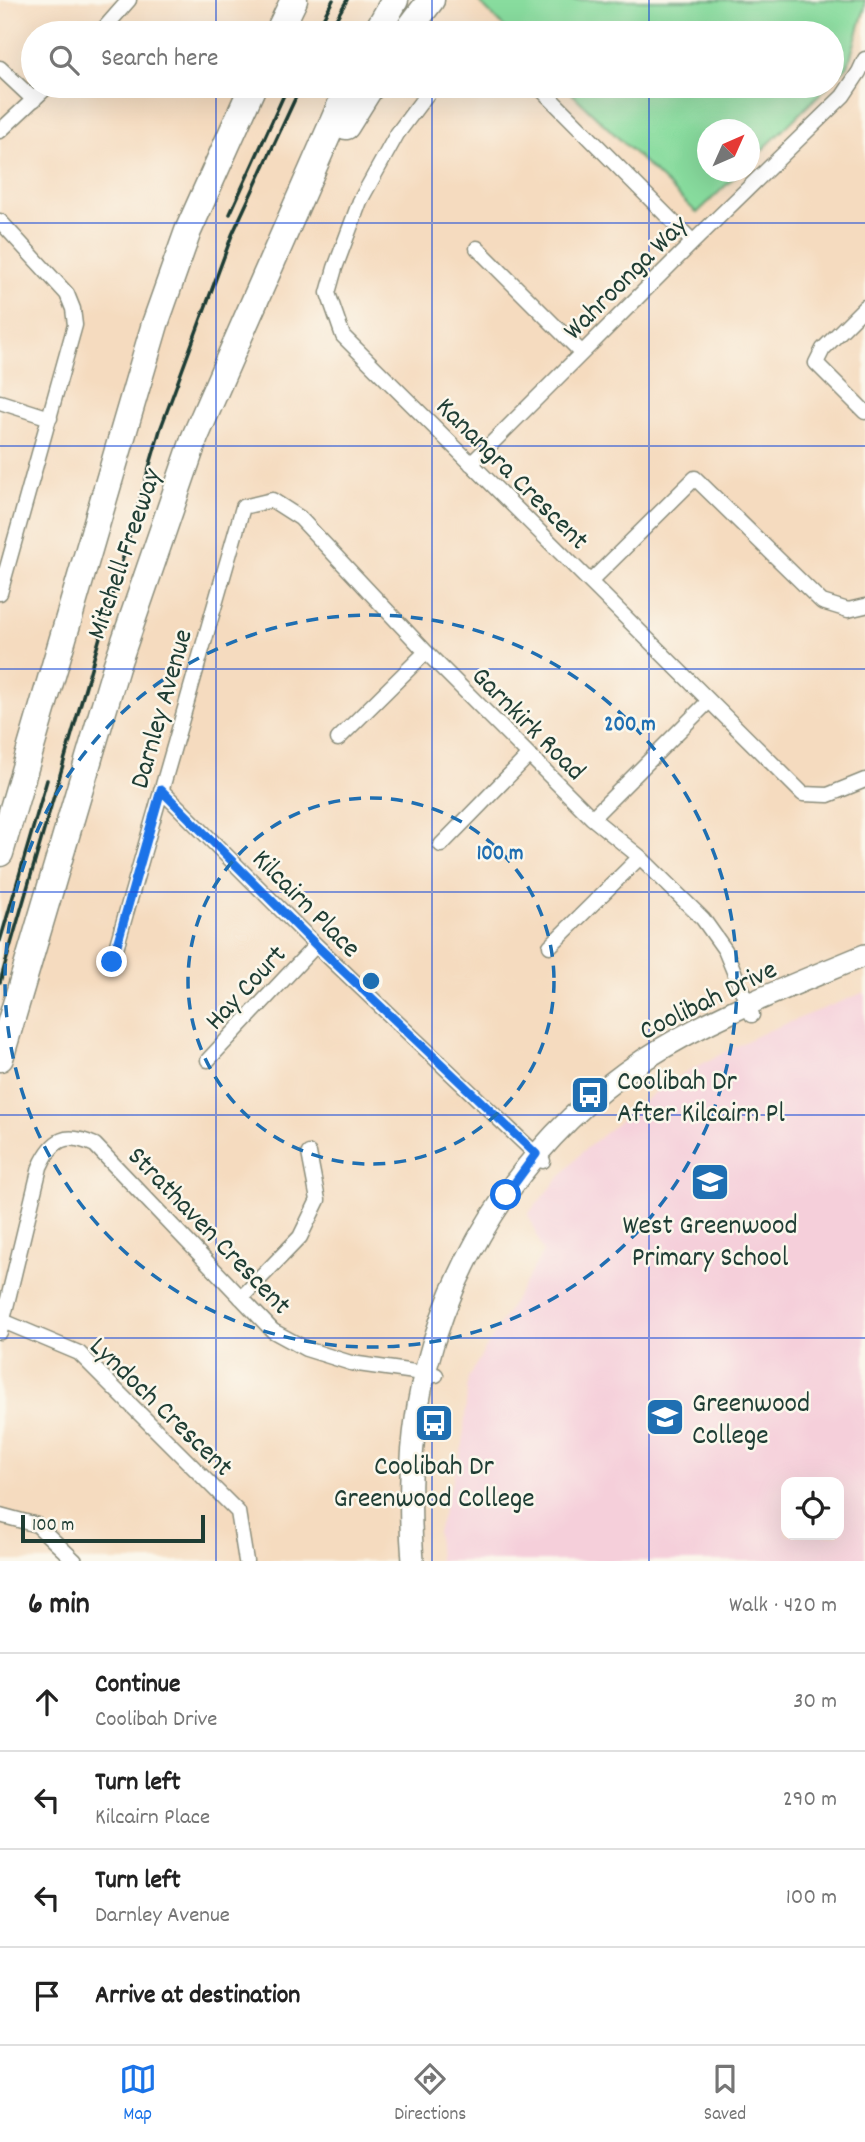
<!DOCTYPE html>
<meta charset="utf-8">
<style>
:root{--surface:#fff;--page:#f2f2f2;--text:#222;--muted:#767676;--line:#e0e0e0;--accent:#1a73e8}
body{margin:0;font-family:Dekko,sans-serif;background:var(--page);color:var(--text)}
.controls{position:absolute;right:21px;bottom:21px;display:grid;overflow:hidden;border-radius:14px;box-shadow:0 7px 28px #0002}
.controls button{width:63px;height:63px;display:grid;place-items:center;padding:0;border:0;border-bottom:2px solid var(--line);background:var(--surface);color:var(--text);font:35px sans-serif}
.compass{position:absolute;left:697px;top:119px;width:63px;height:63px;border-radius:50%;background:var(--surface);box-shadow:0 7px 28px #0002;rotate:45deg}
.scale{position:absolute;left:21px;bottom:18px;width:184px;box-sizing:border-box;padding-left:7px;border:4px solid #1f3d34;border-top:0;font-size:19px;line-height:24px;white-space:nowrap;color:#1f3d34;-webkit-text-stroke:5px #fbf7ec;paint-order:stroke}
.stop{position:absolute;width:21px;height:21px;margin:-16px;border:5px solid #1a73e8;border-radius:50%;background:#fff}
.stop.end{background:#1a73e8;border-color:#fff;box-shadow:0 2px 7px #0008}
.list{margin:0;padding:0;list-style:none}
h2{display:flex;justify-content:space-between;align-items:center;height:91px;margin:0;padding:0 28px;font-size:30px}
h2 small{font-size:23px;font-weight:400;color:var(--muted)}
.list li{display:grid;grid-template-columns:46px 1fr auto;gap:21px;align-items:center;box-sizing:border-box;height:98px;padding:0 28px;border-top:2px solid var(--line)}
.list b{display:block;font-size:26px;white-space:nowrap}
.list p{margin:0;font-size:23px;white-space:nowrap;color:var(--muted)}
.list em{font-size:23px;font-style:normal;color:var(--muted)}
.icon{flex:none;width:38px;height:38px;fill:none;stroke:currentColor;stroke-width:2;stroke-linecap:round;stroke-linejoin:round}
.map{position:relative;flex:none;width:865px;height:1561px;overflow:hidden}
.search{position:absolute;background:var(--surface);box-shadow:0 7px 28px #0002;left:21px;right:21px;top:21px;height:77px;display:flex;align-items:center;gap:18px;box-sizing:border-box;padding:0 24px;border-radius:38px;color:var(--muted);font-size:26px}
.sheet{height:483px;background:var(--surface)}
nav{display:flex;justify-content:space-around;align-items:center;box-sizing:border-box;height:98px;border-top:2px solid var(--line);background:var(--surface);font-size:19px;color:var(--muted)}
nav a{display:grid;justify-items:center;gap:4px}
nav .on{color:var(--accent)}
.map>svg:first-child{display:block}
.built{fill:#f5cfda;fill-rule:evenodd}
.green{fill:#88dc9e;stroke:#548c69;stroke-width:2}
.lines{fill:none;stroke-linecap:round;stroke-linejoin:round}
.minor-casing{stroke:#8a8c7a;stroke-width:17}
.secondary-casing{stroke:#8a8c7a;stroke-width:24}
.motorway-casing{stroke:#8a8c7a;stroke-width:29}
.minor{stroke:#fff;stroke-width:14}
.secondary{stroke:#fff;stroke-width:21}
.motorway{stroke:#fff;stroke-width:26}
.rail{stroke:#1f3d34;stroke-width:3.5}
.route{stroke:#1a73e8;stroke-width:9}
.grid{fill:none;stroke:#1d4ed8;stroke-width:2;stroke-opacity:0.55}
.ring{fill:none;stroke:#1f6fb2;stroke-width:3.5;stroke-dasharray:12 9}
.labels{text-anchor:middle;stroke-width:5;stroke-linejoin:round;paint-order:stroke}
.street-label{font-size:28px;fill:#1f3d34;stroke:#fbf7ec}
.poi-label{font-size:28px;fill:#1f3d34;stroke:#fbf7ec;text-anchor:start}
.centre{fill:#1f6fb2;stroke:#fbf7ec;stroke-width:3.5}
.ring-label{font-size:21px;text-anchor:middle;font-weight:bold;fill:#1f6fb2;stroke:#fbf7ec;stroke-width:5;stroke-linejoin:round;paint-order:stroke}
</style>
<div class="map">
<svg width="865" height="1561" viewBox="0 0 865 1561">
<rect width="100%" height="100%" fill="#fbf7ec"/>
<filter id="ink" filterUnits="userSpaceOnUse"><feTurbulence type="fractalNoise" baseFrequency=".0143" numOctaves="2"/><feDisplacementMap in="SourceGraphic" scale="14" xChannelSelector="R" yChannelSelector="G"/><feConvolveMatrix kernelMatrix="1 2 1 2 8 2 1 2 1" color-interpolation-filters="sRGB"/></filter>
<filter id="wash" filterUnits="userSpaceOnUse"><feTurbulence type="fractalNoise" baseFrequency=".00686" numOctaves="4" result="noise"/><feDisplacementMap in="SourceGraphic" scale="28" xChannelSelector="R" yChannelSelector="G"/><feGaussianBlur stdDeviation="1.57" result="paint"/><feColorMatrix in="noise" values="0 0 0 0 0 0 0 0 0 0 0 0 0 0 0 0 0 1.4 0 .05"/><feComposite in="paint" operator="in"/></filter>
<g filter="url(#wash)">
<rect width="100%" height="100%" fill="#f5dbbf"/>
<path class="built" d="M865,992V1561H439L437,1532L463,1444L468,1378L543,1252L528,1214L583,1151L669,1081L760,1034ZM786,1482H839V1535H786Z"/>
<path class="green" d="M477,0H865V7L848,66L832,82V33H510Z
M564,86H828L750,162V130H708V172H740L697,213Z"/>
</g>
<g filter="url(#ink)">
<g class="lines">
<g class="minor-casing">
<path id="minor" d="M100,33L129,0
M0,68L34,100
M433,86L397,134L360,201L335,268L328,293L343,336L803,794L828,795L865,780
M538,86L693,242
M0,131L48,86
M0,221L67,294L73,309L75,325L0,593
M477,248L582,353
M865,307L823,349L816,363L865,412
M0,402L50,418
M471,464L693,242L843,96L859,72L865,59
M590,582L695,478L822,602L848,610L865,606
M338,739L426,652
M161,790L316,945L543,1161
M592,818L709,701
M441,845L529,755
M550,946L640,857
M112,962L243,507L272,500L300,518L426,652L592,818L640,857L703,919L725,950L752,1015
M208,1060L316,945
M241,1298L300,1237L318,1200L309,1153
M3,1321L79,1353L238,1512L246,1561
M0,1332L40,1167C53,1138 66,1132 95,1145L273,1331L306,1349L351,1363L436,1375
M0,1515L37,1525L75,1561"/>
</g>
<g class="secondary-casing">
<path id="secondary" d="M413,1561C408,1498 410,1433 425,1372C457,1245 535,1131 645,1059C713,1015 791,986 865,955"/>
</g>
<g class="motorway-casing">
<path id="motorway" d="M278,33L294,0
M376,33L395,0
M406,33L431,0
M346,126L371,86
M0,853L155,324L188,231L253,86
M0,1058L116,667L195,437L349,86"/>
</g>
<use href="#minor" class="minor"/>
<use href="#secondary" class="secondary"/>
<use href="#motorway" class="motorway"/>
<path class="rail" d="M315,33L333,0
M328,33L347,0
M230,214L288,86
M0,941L47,780
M0,982L160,430L232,235L301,86"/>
</g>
</g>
<g class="lines" filter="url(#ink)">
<path class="route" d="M112,962L161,790L316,945L536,1154L506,1195"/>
</g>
<path class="grid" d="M216,0V33M432,0V33M649,0V33M216,86V1561M432,86V1561M649,86V1561M0,223H865M0,446H865M0,669H865M0,892H865M0,1115H865M0,1338H865"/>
<g class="ring">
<circle cx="371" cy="981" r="183"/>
<circle cx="371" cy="981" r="366"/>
</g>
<defs>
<g id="bus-square" transform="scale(2.0125)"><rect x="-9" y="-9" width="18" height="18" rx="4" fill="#1f6fb2" stroke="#fbf7ec"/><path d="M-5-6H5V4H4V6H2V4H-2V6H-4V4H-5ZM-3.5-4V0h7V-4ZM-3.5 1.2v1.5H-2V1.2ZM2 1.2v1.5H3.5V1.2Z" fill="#fff"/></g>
<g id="school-square" transform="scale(2.0125)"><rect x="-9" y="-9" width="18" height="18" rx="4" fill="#1f6fb2" stroke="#fbf7ec"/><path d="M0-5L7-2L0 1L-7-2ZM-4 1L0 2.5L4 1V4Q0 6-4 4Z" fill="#fff"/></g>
</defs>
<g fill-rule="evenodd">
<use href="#bus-square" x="590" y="1095"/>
<use href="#school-square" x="710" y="1182"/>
<use href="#school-square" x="665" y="1417"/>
<use href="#bus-square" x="434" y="1423"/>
</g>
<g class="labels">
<g class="street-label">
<text transform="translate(624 276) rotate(-45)" y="10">Wahroonga Way</text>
<text transform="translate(514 472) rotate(45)" y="10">Kanangra Crescent</text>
<text transform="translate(122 553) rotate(-71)" y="10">Mitchell Freeway</text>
<text transform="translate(159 708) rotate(-74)" y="10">Darnley Avenue</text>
<text transform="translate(530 722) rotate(45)" y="10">Garnkirk Road</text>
<text transform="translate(308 902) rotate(45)" y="10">Kilcairn Place</text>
<text transform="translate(244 986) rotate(-47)" y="10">Hay Court</text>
<text transform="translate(707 998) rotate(-26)" y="10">Coolibah Drive</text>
<text transform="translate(211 1229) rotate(46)" y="10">Strathaven Crescent</text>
<text transform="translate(163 1405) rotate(44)" y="10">Lyndoch Crescent</text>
</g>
<g class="poi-label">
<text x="617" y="1089">Coolibah Dr<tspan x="617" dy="32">After Kilcairn Pl</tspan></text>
<text x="710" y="1233" text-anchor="middle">West Greenwood<tspan x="710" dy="32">Primary School</tspan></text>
<text x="692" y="1411">Greenwood<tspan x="692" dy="32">College</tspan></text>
<text x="434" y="1474" text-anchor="middle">Coolibah Dr<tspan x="434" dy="32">Greenwood College</tspan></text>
</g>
</g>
<circle cx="371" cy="981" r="10" class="centre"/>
<g class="ring-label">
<text x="630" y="730">200 m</text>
<text x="500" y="859">100 m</text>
</g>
</svg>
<div class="controls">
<button><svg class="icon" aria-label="locate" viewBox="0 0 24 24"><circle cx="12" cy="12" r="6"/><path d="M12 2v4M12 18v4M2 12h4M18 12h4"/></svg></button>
</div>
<svg class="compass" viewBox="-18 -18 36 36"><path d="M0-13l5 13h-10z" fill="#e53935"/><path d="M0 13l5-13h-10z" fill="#767676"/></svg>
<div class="scale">100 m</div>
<div class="stop" style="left:506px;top:1195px"></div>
<div class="stop end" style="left:112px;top:962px"></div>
<div class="search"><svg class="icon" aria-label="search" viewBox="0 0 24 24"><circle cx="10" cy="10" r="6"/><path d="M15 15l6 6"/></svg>Search here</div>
</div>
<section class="sheet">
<h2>6 min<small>Walk · 420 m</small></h2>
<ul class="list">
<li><svg class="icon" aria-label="ahead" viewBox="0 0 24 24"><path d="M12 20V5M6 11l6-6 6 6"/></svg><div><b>Continue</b><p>Coolibah Drive</p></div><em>30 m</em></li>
<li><svg class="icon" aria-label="left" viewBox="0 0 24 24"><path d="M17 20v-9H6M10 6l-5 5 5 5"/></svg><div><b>Turn left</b><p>Kilcairn Place</p></div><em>290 m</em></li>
<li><svg class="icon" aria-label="left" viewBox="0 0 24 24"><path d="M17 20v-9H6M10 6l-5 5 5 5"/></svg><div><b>Turn left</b><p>Darnley Avenue</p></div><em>100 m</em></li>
<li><svg class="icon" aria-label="arrive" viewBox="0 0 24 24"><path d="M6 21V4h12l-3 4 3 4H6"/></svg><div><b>Arrive at destination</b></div></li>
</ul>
</section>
<nav>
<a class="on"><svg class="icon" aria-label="map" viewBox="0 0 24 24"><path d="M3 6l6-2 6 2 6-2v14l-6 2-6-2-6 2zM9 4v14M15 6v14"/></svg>Map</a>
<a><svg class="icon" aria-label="directions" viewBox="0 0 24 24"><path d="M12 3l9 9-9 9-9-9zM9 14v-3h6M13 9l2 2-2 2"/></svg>Directions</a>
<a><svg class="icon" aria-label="saved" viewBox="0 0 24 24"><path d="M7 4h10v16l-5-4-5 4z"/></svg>Saved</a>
</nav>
